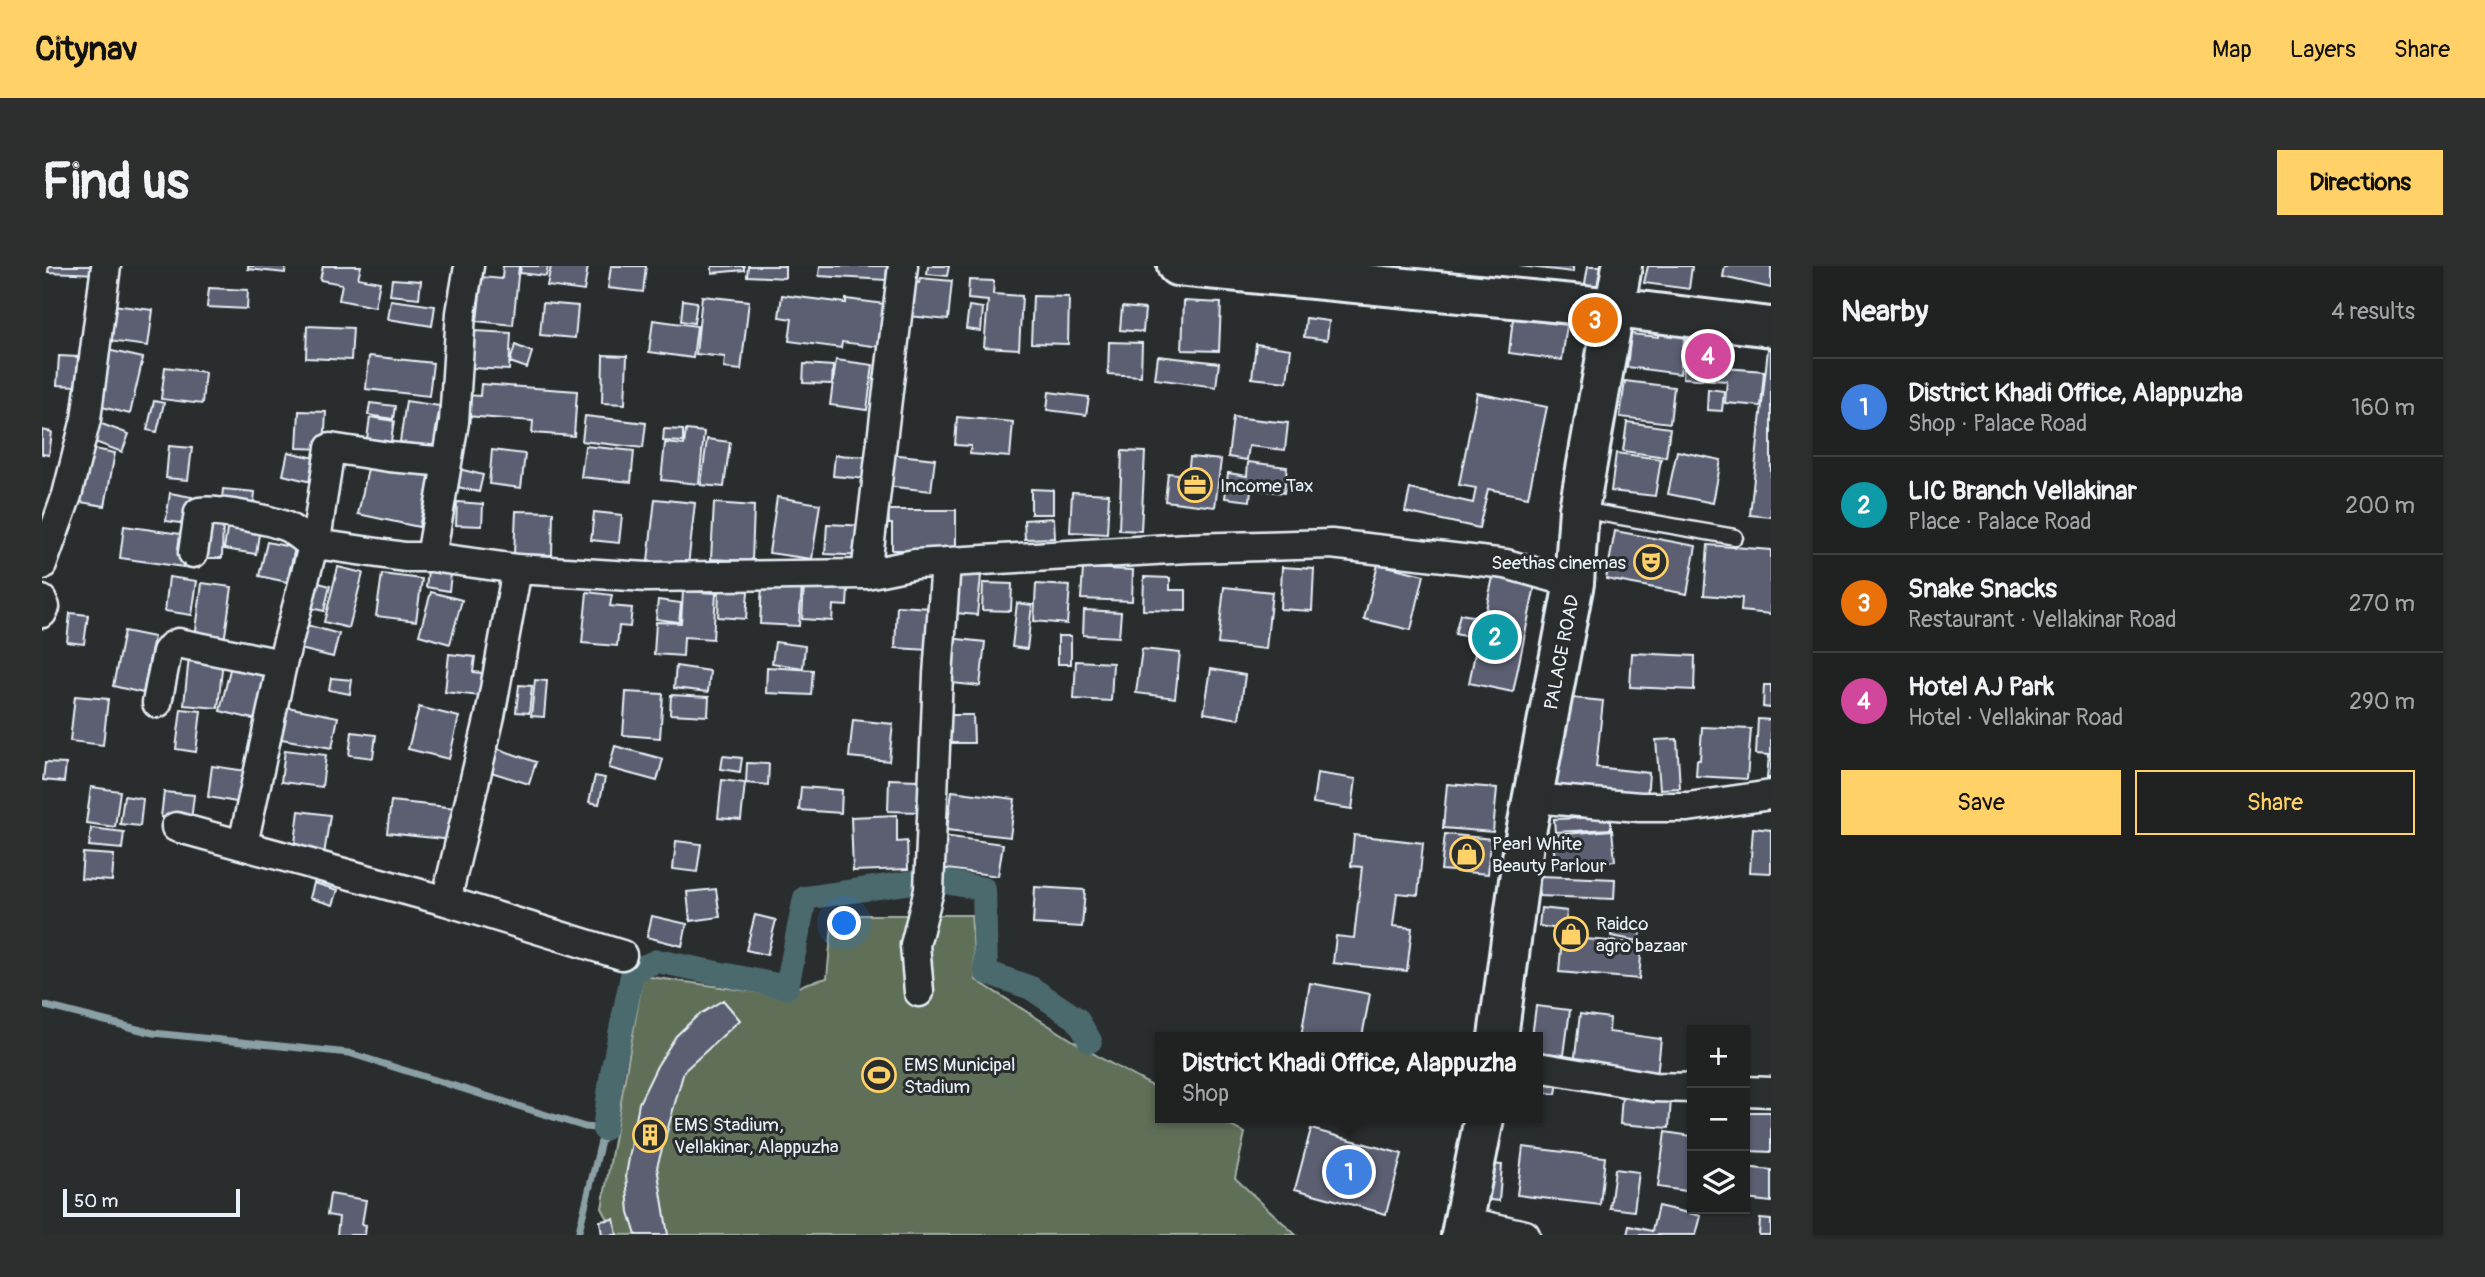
<!DOCTYPE html>
<meta charset="utf-8">
<style>
:root{--surface:#202222;--page:#2d2f2f;--text:#f1f3f6;--muted:#a2a4a5;--line:#3d3f40;--accent:#ffd166}
body{margin:0;font-family:Pangolin,sans-serif;background:var(--page);color:var(--text)}
.controls{position:absolute;right:21px;bottom:21px;display:grid;overflow:hidden;border-radius:0px;box-shadow:0 2px 5px #0004}
.controls button{width:63px;height:63px;display:grid;place-items:center;padding:0;border:0;border-bottom:2px solid var(--line);background:var(--surface);color:var(--text);font:35px sans-serif}
.scale{position:absolute;left:21px;bottom:18px;width:177px;box-sizing:border-box;padding-left:7px;border:4px solid #e8f1f8;border-top:0;font-size:19px;line-height:24px;white-space:nowrap;color:#e8f1f8;-webkit-text-stroke:5px #2a2d2e;paint-order:stroke}
.you{position:absolute;left:803px;top:658px;width:24px;height:24px;margin:-18px;border:5px solid #fff;border-radius:50%;background:#1a73e8;box-shadow:0 0 0 10px #1a73e833}
.badge{display:grid;place-items:center;width:46px;height:46px;border-radius:50%;background:var(--accent);color:#fff;font-size:23px;font-weight:700}
.pin{position:absolute;translate:-50% -50%;border:4px solid #fff;box-shadow:0 2px 7px #0006}
.popup{position:absolute;left:1113px;top:766px;width:388px;height:91px;box-sizing:border-box;display:grid;place-content:center;border-radius:0px;background:var(--surface);filter:drop-shadow(0 2px 5px #0005);font-size:23px;white-space:nowrap;color:var(--muted)}
.popup b{font-size:26px;color:var(--text)}
.popup::after{content:'';position:absolute;left:50%;top:100%;margin-left:-14px;border:14px solid transparent;border-top-color:var(--surface)}
.list{margin:0;padding:0;list-style:none}
h2{display:flex;justify-content:space-between;align-items:center;height:91px;margin:0;padding:0 28px;font-size:30px}
h2 small{font-size:23px;font-weight:400;color:var(--muted)}
.list li{display:grid;grid-template-columns:46px 1fr auto;gap:21px;align-items:center;box-sizing:border-box;height:98px;padding:0 28px;border-top:2px solid var(--line)}
.list b{display:block;font-size:26px;white-space:nowrap}
.list p{margin:0;font-size:23px;white-space:nowrap;color:var(--muted)}
.list em{font-size:23px;font-style:normal;color:var(--muted)}
.actions{display:flex;gap:14px;padding:21px 28px}
.actions a{flex:1;padding:16px 0;border:2px solid var(--accent);border-radius:0px;text-align:center;font-size:24px;color:var(--accent)}
.actions .main{background:var(--accent);color:#111}
.icon{flex:none;width:38px;height:38px;fill:none;stroke:currentColor;stroke-width:2;stroke-linecap:round;stroke-linejoin:round}
.map{position:relative;flex:none;width:1729px;height:969px;overflow:hidden;border-radius:0px}
header{display:flex;align-items:center;gap:42px;box-sizing:border-box;height:98px;padding:0 35px;background:var(--accent);color:#111}
header strong{font-size:33px}
nav{display:flex;gap:38px;margin-inline-start:auto;font-size:24px}
.intro{display:flex;align-items:center;justify-content:space-between;box-sizing:border-box;height:168px;padding:0 42px}
h1{margin:0;font-size:49px}
.button{padding:18px 32px;border-radius:0px;background:var(--accent);color:#111;font-size:24px;font-weight:700}
main{display:flex;gap:42px;padding:0 42px}
aside{flex:1;background:var(--surface);border-radius:0px;box-shadow:0 2px 5px #0004}
.map>svg:first-child{display:block}
.green{fill:#607058;stroke:#a4b0a8;stroke-width:2}
.lines{fill:none;stroke-linecap:round;stroke-linejoin:round}
.stream{stroke:#8aa0a5;stroke-width:7}
.canal{stroke:#4c6a6e;stroke-width:24}
.building{fill:#5b5f71;stroke:#e8f1f8;stroke-width:2}
.service-casing{stroke:#e8f1f8;stroke-width:19}
.minor-casing{stroke:#e8f1f8;stroke-width:33}
.secondary-casing{stroke:#e8f1f8;stroke-width:44}
.service{stroke:#2a2d2e;stroke-width:14}
.minor{stroke:#2a2d2e;stroke-width:28}
.secondary{stroke:#2a2d2e;stroke-width:38}
.labels{text-anchor:middle;stroke-width:6;stroke-linejoin:round;paint-order:stroke}
.poi-label{font-size:19px;fill:#e8f1f8;stroke:#2a2d2e;text-anchor:start}
.street-label{font-size:19px;fill:#e8f1f8;stroke:#2a2d2e}
</style>
<header>
<strong>Citynav</strong>
<nav><a>Map</a><a>Layers</a><a>Share</a></nav>
</header>
<div class="intro"><h1>Find us</h1><a class="button">Directions</a></div>
<main>
<div class="map">
<svg width="1729" height="969" viewBox="0 0 1729 969">
<rect width="100%" height="100%" fill="#2a2d2e"/>
<filter id="ink" filterUnits="userSpaceOnUse"><feTurbulence type="fractalNoise" baseFrequency=".0143" numOctaves="2"/><feDisplacementMap in="SourceGraphic" scale="14" xChannelSelector="R" yChannelSelector="G"/><feConvolveMatrix kernelMatrix="1 2 1 2 8 2 1 2 1" color-interpolation-filters="sRGB"/></filter>
<g filter="url(#ink)">
<path class="green" d="M791,649H929L934,714L1062,794L1118,824V852H1172L1203,867L1193,912L1254,969H574L560,942L601,710L742,730L763,718L785,712Z"/>
<g class="lines">
<path class="stream" d="M0,739L111,767L307,787L543,861L562,863L536,969"/>
<path class="canal" d="M903,616L942,623L944,706L989,722L1035,753L1048,775
M562,863L570,807L591,705L615,695L745,721L763,632L872,616"/>
</g>
<path class="building" d="M7,0H57V8L6,6Z
M206,0H244L243,7L206,3Z
M281,0H319L316,12L338,16L333,41L297,34L300,18L278,14Z
M461,0H477L471,59L435,55L440,11L460,13Z
M479,0H506L504,10L478,7Z
M509,0H546L542,25L505,20Z
M569,0H604L601,26L566,22Z
M670,0H702V4L670,7Z
M706,0H743V12L705,10Z
M778,0H845L844,14L777,10Z
M886,0H907L905,10L885,8Z
M1478,0H1531V6Z
M1546,0H1568L1564,26L1542,23Z
M1606,0H1650L1647,23L1602,17Z
M1683,0H1729V22L1681,11Z
M878,12L910,15L906,54L857,49L861,16L877,17Z
M350,13L379,15L377,32L348,29Z
M927,14L952,15L951,28L980,30L977,83L942,81L946,35L926,33Z
M167,22L206,24L205,43L165,41Z
M740,29L804,37V33L843,38L838,81L800,76L799,82L747,75L750,53L737,51Z
M660,30L707,35L699,104L682,102L683,91L654,88Z
M991,30L1027,31L1026,78L989,77Z
M349,34L393,40L390,60L346,53Z
M641,34L655,36L652,57L639,55Z
M1142,35L1179,37L1177,85L1140,84Z
M501,37L536,40L533,72L498,69Z
M63,38L111,44L106,80L58,74Z
M927,40L941,42L939,65L924,63Z
M1080,41L1103,43L1101,66L1078,64Z
M1264,52L1287,55L1285,74L1262,71Z
M1471,52L1525,59L1520,94L1467,87Z
M611,54L655,60L651,92L607,86Z
M265,60L311,62L309,94L264,92Z
M1618,64L1643,68L1638,108L1585,101L1589,68L1617,71Z
M432,65L469,67L467,104L430,102Z
M1644,73L1685,77L1683,102L1722,105L1719,140L1683,137L1685,115L1641,112Z
M1067,76L1100,77L1099,110L1066,108Z
M1214,78L1249,83L1245,116L1210,112Z
M473,79L490,86L485,102L468,96Z
M61,83L101,92L88,148L56,140Z
M1726,83H1729V251L1708,249Z
M561,89L585,90L583,138L560,137Z
M17,90L36,91L34,120L15,119Z
M327,90L391,97L387,130L324,123Z
M1116,90L1177,97L1174,121L1113,113Z
M794,94L831,99L825,144L788,139Z
M762,98L791,100L790,118L761,117Z
M123,101L163,106L160,138L119,133Z
M1583,115L1632,121L1628,157L1578,151Z
M439,118L535,125L532,170L490,167L491,155L424,150L425,129L438,130Z
M1666,123L1682,125L1680,145L1665,144Z
M1007,126L1047,131L1044,149L1005,144Z
M1435,127L1505,141L1486,231L1446,223L1437,262L1363,246L1368,223L1431,237L1434,222L1417,219Z
M112,135L122,137L115,166L105,164Z
M364,135L398,140L391,181L358,176Z
M328,137L353,140L351,153L326,149Z
M257,145L284,146L282,183L255,182Z
M543,150L604,157L601,182L540,175Z
M328,151L352,155L348,183L324,180Z
M915,151L971,156L968,191L928,188L929,180L913,179Z
M1191,151L1246,157L1243,184L1207,180L1205,194L1186,191Z
M1585,156L1628,162L1624,191L1581,185Z
M57,157L87,168L80,186L50,175Z
M622,163L641,164V176L621,175Z
M0,164L10,166L7,189L0,188Z
M644,164L662,166L657,218L619,214L623,177L642,179Z
M665,173L688,176L682,221L659,219Z
M127,180L150,182L146,214L124,212Z
M543,180L592,185L589,216L539,211Z
M42,181L73,187L63,240L32,235Z
M450,184L483,188L479,222L447,218Z
M1080,185L1103,186L1099,265L1077,264Z
M1635,185L1679,194L1671,237L1626,228Z
M246,186L278,193L273,217L241,209Z
M1574,187L1619,193L1613,230L1569,225Z
M848,188L893,193L889,225L844,220Z
M793,189L828,191L826,213L791,210Z
M1148,191L1179,194L1173,241L1123,235L1126,207L1146,209Z
M1206,196L1245,201L1242,227L1209,223L1208,235L1183,232L1186,207L1205,210Z
M327,198L388,210L377,261L316,248Z
M417,203L441,209L437,226L412,220Z
M181,223L213,226L211,245L179,243Z
M989,223L1011,224V248H989Z
M1030,226L1067,228L1065,268L1028,266Z
M128,227L150,231L145,258L124,255Z
M735,231L778,238L770,293L727,287Z
M613,233L653,237L646,300L606,295Z
M415,236L441,238L440,260L414,259Z
M672,237L712,240L710,295L669,293Z
M846,244H914V284H850V258H847Z
M474,245L511,246L510,289L472,288Z
M552,246L580,249L577,277L549,274Z
M1012,252L1013,272L983,273L982,254Z
M158,254L181,255L180,292H157Z
M186,257L218,261L214,288L182,283Z
M785,258L825,260L824,290L783,288Z
M82,260L146,269L142,301L78,292Z
M1573,265L1654,280L1645,328L1564,313Z
M225,276L253,282L245,316L217,310Z
M1666,279L1729,284V348L1699,345L1700,332L1662,329Z
M387,297L410,300L407,325L384,321Z
M1336,298L1382,309L1369,364L1322,353Z
M296,301L321,307L307,362L282,356Z
M1240,301L1272,303L1270,345L1238,343Z
M1041,302L1091,304L1090,335L1039,333Z
M340,308L380,313L374,355L334,350Z
M918,308L939,310L935,349L914,347Z
M127,311L155,315L150,349L123,345Z
M1102,311L1128,312V324H1144V345L1101,344Z
M1451,311L1493,320L1471,426L1427,417L1436,373L1413,368L1418,348L1442,352Z
M266,314L288,320L282,345L260,340Z
M160,317L190,321L182,376L153,372Z
M720,317L760,320L757,360L718,358Z
M941,317L970,318L969,345L940,344Z
M994,318L1028,320L1025,358L992,355Z
M762,319L806,322L805,340L791,339L790,355L760,353Z
M1182,321L1230,326L1224,383L1176,378Z
M677,323L706,325L704,353L676,351Z
M641,325L674,327L671,373L642,371L641,390L612,388L614,356L639,357Z
M389,326L420,334L408,378L377,369Z
M545,326L570,329L568,340L590,342L588,361L577,360L575,380L540,377Z
M616,334L639,337L637,356L614,353Z
M975,337L990,339L985,383L970,381Z
M855,340L890,342L888,384L853,382Z
M1042,344L1079,346L1077,371L1041,369Z
M28,347L46,349L42,378L25,376Z
M261,358L297,368L291,391L254,382Z
M82,365L112,371L101,427L71,420Z
M1016,370H1029V398H1016Z
M906,372L943,376L938,420L901,416Z
M733,376L763,380L761,402L730,397Z
M1100,383L1138,387L1133,432L1094,427Z
M1590,387L1653,390L1652,424L1588,421Z
M407,388L433,391L431,406L440,407L438,430L403,426Z
M147,390L181,393L176,442L142,439Z
M1034,395L1071,397L1069,435L1032,433Z
M189,399L225,408L215,454L178,445Z
M634,400L668,405L666,426L632,422Z
M725,401L771,404L769,429L724,427Z
M1169,403L1203,409L1197,453L1162,447Z
M289,412L310,414L308,428L287,424Z
M493,414L505,415L502,451L489,450Z
M477,419L490,420L487,447L474,446Z
M1722,419H1729V442L1721,441Z
M584,426L621,428L618,472L581,469Z
M629,429L667,431L666,450L628,448Z
M33,430L66,433L61,479L28,475Z
M1521,431L1561,435L1554,501L1607,507L1605,533L1511,523Z
M240,440L296,451L290,482L234,472Z
M377,441L417,451L407,493L366,483Z
M139,443L159,445L154,486L134,483Z
M904,449H931L932,477H905Z
M1716,453L1729,454V512H1725L1727,489L1714,488Z
M811,454L851,458L847,495L807,491Z
M1660,461L1709,463L1705,513L1654,510L1655,494H1658Z
M310,466L334,469L331,492L307,489Z
M1635,473L1638,522L1618,523L1614,474Z
M573,480L621,493L615,515L567,502Z
M454,482L494,496L487,518L446,505Z
M243,484L284,489L280,521L239,516Z
M681,490L700,492L698,506L679,503Z
M3,497L24,498L22,516L1,514Z
M705,497L727,498L726,519L704,517Z
M170,500L205,505L200,537L166,531Z
M1275,507L1314,513L1310,543L1271,537Z
M553,510L563,512L557,538L547,536Z
M847,513L877,514V546L846,545Z
M680,514L703,517L699,554L676,552Z
M1405,518L1455,522L1451,566L1401,562Z
M49,521L78,525L73,561L44,557Z
M759,521L800,524L799,547L757,544Z
M910,525L973,533L968,571L905,564Z
M122,526L152,529L149,555L119,551Z
M82,530L101,533L98,560L78,558Z
M349,535L414,542L410,574L345,567Z
M257,545L288,549L282,589L252,585Z
M855,549V576L865,575L866,603L811,605L809,551Z
M1569,551V563L1513,566L1512,553Z
M49,562L82,566L80,583L47,580Z
M1711,562L1729,564V607L1708,606Z
M1570,564L1573,595L1513,600L1511,569Z
M1403,568L1449,573L1446,608L1399,604Z
M1312,569L1381,577L1376,629L1355,627L1351,660L1370,662L1365,705L1291,697L1294,670L1312,672L1320,601L1309,600Z
M901,570L961,578L956,610L897,602Z
M634,575L659,578L655,606L631,603Z
M41,587L72,589L70,615L39,613Z
M1498,610L1573,613L1572,633L1497,630Z
M272,617L296,624L291,639L268,632Z
M993,621L1043,624L1040,661L991,658Z
M674,623L678,651L648,655L645,626Z
M1499,642L1525,645L1523,664L1497,660Z
M713,649L734,654L725,689L704,684Z
M610,650L645,658L640,680L605,671Z
M1571,656L1600,661L1597,675L1569,670Z
M1520,671L1600,678L1597,713L1517,706Z
M1268,717L1328,728L1320,771H1259Z
M681,734L698,754L642,805L615,901L626,969H594L587,947L584,909L597,837L615,800L634,770L655,750Z
M1494,740L1528,744L1522,789L1496,786V771H1490Z
M1538,748L1568,752L1567,766L1619,773L1615,810L1532,799Z
M1496,814L1516,816L1514,828L1496,826Z
M1580,828L1629,832L1627,862L1578,858Z
M1703,846H1729V886L1707,885V869L1703,868Z
M1269,863L1360,888L1344,948L1253,923Z
M1623,866L1650,870V926L1616,921Z
M1481,881L1563,891L1558,939L1475,929Z
M1444,898L1460,899L1457,935L1440,933Z
M1703,901L1729,904V936L1703,933Z
M1573,903L1597,906L1592,945L1568,942Z
M288,928L324,934L320,958L324,959L323,969H295L297,951L285,949Z
M1616,940L1659,950L1654,969H1585L1587,960L1610,965Z
M572,953L575,969H560L558,955Z
M1718,953L1729,954V969H1717Z"/>
<g class="lines">
<g class="service-casing">
<path id="service" d="M1539,244L1693,271"/>
</g>
<g class="minor-casing">
<path id="minor" d="M427,0L419,47L412,156L389,291L475,303L605,311L824,308L873,298L1146,282L1289,278L1464,298L1532,317
M151,287L157,246C174,243 230,254 245,261C255,266 264,275 273,281L288,182L347,191L405,196
M0,299L25,229L44,153L64,0
M824,308L861,0
M0,334L3,341L0,347
M115,437L125,386L129,381L136,377L240,398
M1490,532L1598,541H1646L1729,529
M134,561L404,635L580,689
M201,578L240,398L270,284L281,279L363,291H389
M404,635L448,450L475,303
M877,726L873,679L887,624L896,409L904,296
M1496,801L1612,821L1650,822
M1703,825L1729,826
M1422,955L1483,969"/>
</g>
<g class="secondary-casing">
<path id="secondary" d="M1135,0L1573,42L1729,61
M1456,771L1482,577L1532,317L1537,243L1580,0
M1419,969L1442,852"/>
</g>
<use href="#service" class="service"/>
<use href="#minor" class="minor"/>
<use href="#secondary" class="secondary"/>
</g>
</g>
<defs>
<g id="office-ring" transform="scale(1.75)"><circle r="9.5" fill="#2a2d2e" stroke="#ffd166" stroke-width="1.5"/><path d="M-6-3h4V-5.5h4V-3h4V5H-6ZM-1-4.5V-3h2v-1.5ZM-6 0V1H6V0Z" fill="#ffd166"/></g>
<g id="theatre-ring" transform="scale(1.75)"><circle r="9.5" fill="#2a2d2e" stroke="#ffd166" stroke-width="1.5"/><path d="M-5-5.5Q0-4 5-5.5V0Q5 5 0 6Q-5 5-5 0ZM-3.3-2.5H-1v1.5H-3.3ZM1-2.5H3.3v1.5H1ZM-2.8 1Q0 5.5 2.8 1Z" fill="#ffd166"/></g>
<g id="shop-ring" transform="scale(1.75)"><circle r="9.5" fill="#2a2d2e" stroke="#ffd166" stroke-width="1.5"/><path d="M-5-2.5h2.3a2.7 3.5 0 0 1 5.4 0H5L5.5 6h-11ZM-1.5-2.5h3a1.5 2.3 0 0 0-3 0Z" fill="#ffd166"/></g>
<g id="stadium-ring" transform="scale(1.75)"><circle r="9.5" fill="#2a2d2e" stroke="#ffd166" stroke-width="1.5"/><path d="M0-5a6.5 5 0 1 0 0 10a6.5 5 0 1 0 0-10ZM-3.5-1.8h7v3.6h-7Z" fill="#ffd166"/></g>
<g id="building-ring" transform="scale(1.75)"><circle r="9.5" fill="#2a2d2e" stroke="#ffd166" stroke-width="1.5"/><path d="M-4-6H4V6H1V3H-1V6H-4ZM-2.5-4.3h1.7v1.8h-1.7ZM.8-4.3h1.7v1.8H.8ZM-2.5-1h1.7V.8h-1.7ZM.8-1h1.7V.8H.8Z" fill="#ffd166"/></g>
</defs>
<g fill-rule="evenodd">
<use href="#office-ring" x="1153" y="219"/>
<use href="#theatre-ring" x="1609" y="296"/>
<use href="#shop-ring" x="1425" y="588"/>
<use href="#shop-ring" x="1529" y="668"/>
<use href="#stadium-ring" x="837" y="809"/>
<use href="#building-ring" x="608" y="869"/>
</g>
<g class="labels">
<g class="poi-label">
<text x="1178" y="226">Income Tax</text>
<text x="1584" y="303" text-anchor="end">Seethas cinemas</text>
<text x="1450" y="584">Pearl White<tspan x="1450" dy="22">Beauty Parlour</tspan></text>
<text x="1554" y="664">Raidco<tspan x="1554" dy="22">agro bazaar</tspan></text>
<text x="862" y="805">EMS Municipal<tspan x="862" dy="22">Stadium</tspan></text>
<text x="632" y="865">EMS Stadium,<tspan x="632" dy="22">Vellakinar, Alappuzha</tspan></text>
</g>
<g class="street-label">
<text transform="translate(1519 386) rotate(-79)" y="7">PALACE ROAD</text>
</g>
</g>
</svg>
<div class="controls">
<button>+</button>
<button>−</button>
<button><svg class="icon" aria-label="layers" viewBox="0 0 24 24"><path d="M12 4l9 5-9 5-9-5zM3 14l9 5 9-5"/></svg></button>
</div>
<div class="scale">50 m</div>
<div class="you"></div>
<div class="pin badge" style="left:1307px;top:906px;background:#3f7fe0">1</div>
<div class="popup"><b>District Khadi Office, Alappuzha</b>Shop</div>
<div class="pin badge" style="left:1453px;top:371px;background:#0f9aa8">2</div>
<div class="pin badge" style="left:1553px;top:54px;background:#e8710a">3</div>
<div class="pin badge" style="left:1666px;top:90px;background:#d1479c">4</div>
</div>
<aside>
<h2>Nearby<small>4 results</small></h2>
<ul class="list">
<li><span class="badge" style="background:#3f7fe0">1</span><div><b>District Khadi Office, Alappuzha</b><p>Shop · Palace Road</p></div><em>160 m</em></li>
<li><span class="badge" style="background:#0f9aa8">2</span><div><b>LIC Branch Vellakinar</b><p>Place · Palace Road</p></div><em>200 m</em></li>
<li><span class="badge" style="background:#e8710a">3</span><div><b>Snake Snacks</b><p>Restaurant · Vellakinar Road</p></div><em>270 m</em></li>
<li><span class="badge" style="background:#d1479c">4</span><div><b>Hotel AJ Park</b><p>Hotel · Vellakinar Road</p></div><em>290 m</em></li>
</ul>
<div class="actions"><a class="main">Save</a><a>Share</a></div>
</aside>
</main>
